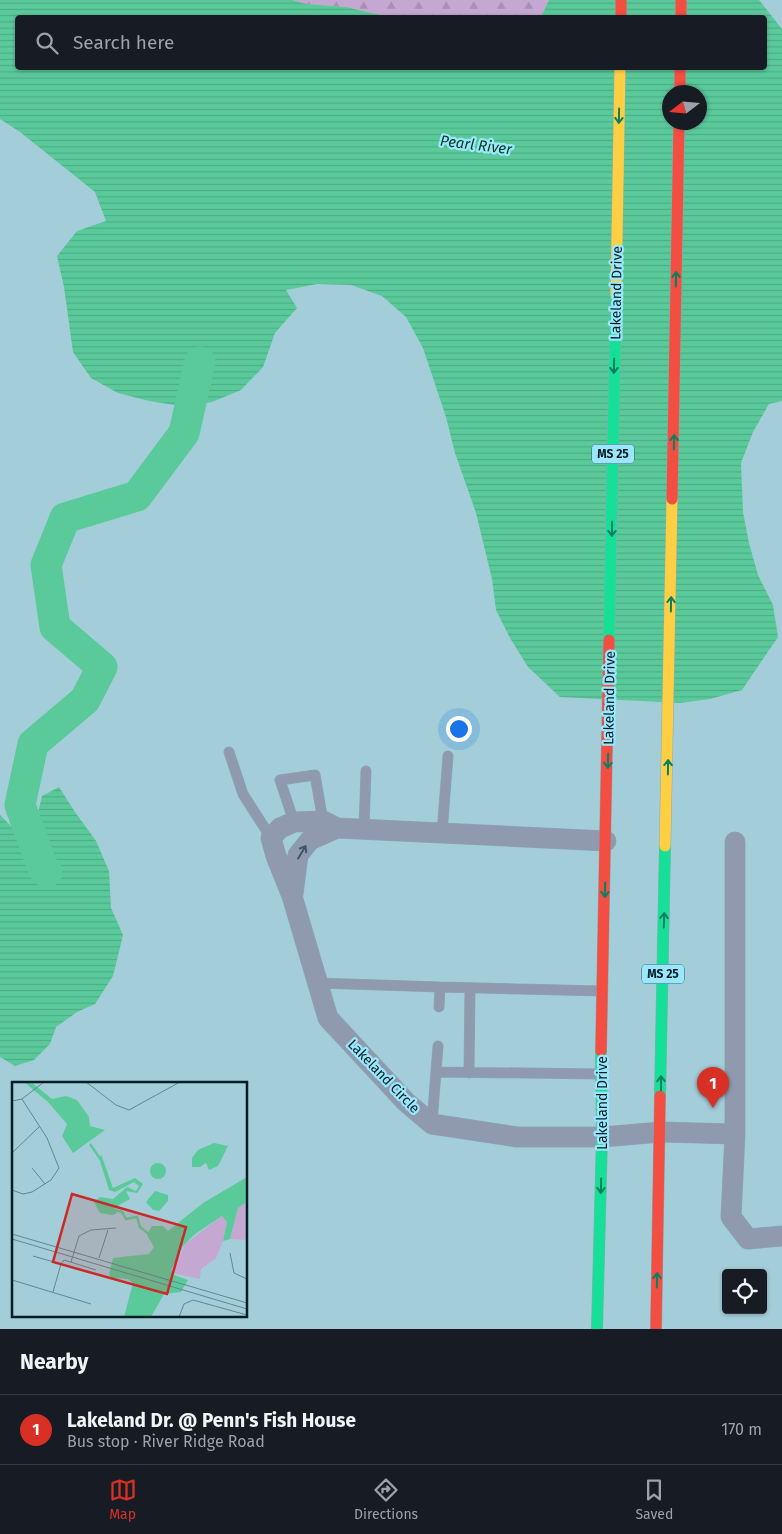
<!DOCTYPE html>
<meta charset="utf-8">
<style>
:root{--surface:#171b24;--page:#242831;--text:#f1f3f6;--muted:#9ea1a6;--line:#363941;--accent:#d93025}
body{margin:0;font-family:"Fira Sans",sans-serif;background:var(--page);color:var(--text)}
.controls{position:absolute;right:15px;bottom:15px;display:grid;overflow:hidden;border-radius:5px;box-shadow:0 1px 4px #0004}
.controls button{width:45px;height:45px;display:grid;place-items:center;padding:0;border:0;border-bottom:1px solid var(--line);background:var(--surface);color:var(--text);font:25px sans-serif}
.compass{position:absolute;left:662px;top:85px;width:45px;height:45px;border-radius:50%;background:var(--surface);box-shadow:0 1px 4px #0004;rotate:254deg}
.you{position:absolute;left:458px;top:728px;width:18px;height:18px;margin:-12px;border:4px solid #fff;border-radius:50%;background:#1a73e8;box-shadow:0 0 0 8px #1a73e833}
.badge{display:grid;place-items:center;width:32px;height:32px;border-radius:50%;background:var(--accent);color:#fff;font-size:16px;font-weight:700}
.pin{position:absolute;translate:-50% -41px;filter:drop-shadow(0 1px 2px #0008)}
.pin::after{content:'';position:absolute;top:26px;width:18px;height:15px;background:inherit;clip-path:polygon(0 0,100% 0,50% 100%)}
.list{margin:0;padding:0;list-style:none}
h2{display:flex;justify-content:space-between;align-items:center;height:65px;margin:0;padding:0 20px;font-size:21px}
h2 small{font-size:16px;font-weight:400;color:var(--muted)}
.list li{display:grid;grid-template-columns:32px 1fr auto;gap:15px;align-items:center;box-sizing:border-box;height:70px;padding:0 20px;border-top:1px solid var(--line)}
.list b{display:block;font-size:19px;white-space:nowrap}
.list p{margin:0;font-size:16px;white-space:nowrap;color:var(--muted)}
.list em{font-size:16px;font-style:normal;color:var(--muted)}
.icon{flex:none;width:28px;height:28px;fill:none;stroke:currentColor;stroke-width:2;stroke-linecap:round;stroke-linejoin:round}
.map{position:relative;flex:none;width:782px;height:1329px;overflow:hidden}
.search{position:absolute;background:var(--surface);box-shadow:0 1px 4px #0004;left:15px;right:15px;top:15px;height:55px;display:flex;align-items:center;gap:12px;box-sizing:border-box;padding:0 18px;border-radius:5px;color:var(--muted);font-size:19px}
.sheet{height:135px;background:var(--surface)}
nav{display:flex;justify-content:space-around;align-items:center;box-sizing:border-box;height:70px;border-top:1px solid var(--line);background:var(--surface);font-size:14px;color:var(--muted)}
nav a{display:grid;justify-items:center;gap:2px}
nav .on{color:var(--accent)}
.map>svg:first-child{display:block}
.forest{fill:url(#forest-firs)}
.water{fill:url(#water-rules);fill-rule:evenodd}
.lines{fill:none;stroke-linecap:round;stroke-linejoin:round}
.river{stroke:#5bca9b;stroke-width:31}
.lane-casing{stroke:#8aabb3;stroke-width:11}
.street-casing{stroke:#8aabb3;stroke-width:21}
.fast-casing{stroke:#8aabb3;stroke-width:12}
.slow-casing{stroke:#8aabb3;stroke-width:12}
.jam-casing{stroke:#8aabb3;stroke-width:12}
.lane{stroke:#909aaf;stroke-width:10}
.street{stroke:#909aaf;stroke-width:20}
.fast{stroke:#16e098;stroke-width:11}
.slow{stroke:#ffcf43;stroke-width:11}
.jam{stroke:#f24e42;stroke-width:11}
.oneway{stroke:#0b8060}
.oneway2{stroke:#415664}
.labels{text-anchor:middle;stroke-width:4.5;stroke-linejoin:round;paint-order:stroke}
.shield{fill:#9ae7fc;stroke:#2e5b67;stroke-width:1}
.shield-label{font-size:12px;font-weight:bold;fill:#001f27}
.street-label{font-size:14px;fill:#001f27;stroke:#9ae7fc}
.water-label{font-size:15px;font-style:italic;fill:#013d21;stroke:#9ae7fc}
.inset-river{fill:none;stroke:#5bca9b;stroke-width:2.5}
.inset-road{fill:none;stroke:#628791;stroke-width:1}
.view{fill:#cb2828;fill-opacity:0.15;stroke:#cb2828;stroke-width:2.5}
.inset-edge{fill:none;stroke:#001f27;stroke-width:2.5}
</style>
<div class="map">
<svg width="782" height="1329" viewBox="0 0 782 1329">
<defs>
<pattern id="forest-firs" width="22" height="20" patternUnits="userSpaceOnUse" patternTransform="scale(1.25)"><rect width="22" height="20" fill="#c5a8d1"/><path d="M5 1l3.5 6h-7zM16 11l3.5 6h-7z" fill="#a790b3"/></pattern>
<pattern id="water-rules" width="6" height="5" patternUnits="userSpaceOnUse" patternTransform="scale(1.25)"><rect width="6" height="5" fill="#5bca9b"/><path d="M0 2.5h6" fill="none" stroke="#4dad86"/></pattern>
</defs>
<rect width="100%" height="100%" fill="#a3cdd8"/>
<path class="forest" d="M292,0H549L541,18L389,17L346,7L307,4Z"/>
<path class="water" d="M0,0H292L307,4L346,7L389,17L18,18V68H764V18L541,17L549,0H759L782,29V401L769,404L753,432L741,463L743,512L749,543L758,575L773,605L778,637L742,690L710,699L680,703L560,697L528,667L510,638L496,610L492,579L476,513L455,453L446,417L423,348L406,317L382,296L351,285L317,284L286,290L297,308L275,333L263,367L241,390L212,402L181,406L149,401L118,393L91,378L73,352L64,287L57,256L77,231L106,221L95,192L20,132L0,119ZM670,92H700V122H670Z
M59,787L75,812L96,841L109,871L111,908L123,935L113,976L95,1004L77,1012L56,1027L50,1044L34,1060L15,1066L0,1057V815L24,839L35,832L36,821L42,796Z"/>
<g class="lines">
<path class="river" d="M47,872L43,868L20,805L33,744L85,700L102,667L55,627L46,565L65,518L137,496L184,433L200,362"/>
<g class="lane-casing">
<path id="lane" d="M229,752L243,794L271,838
M294,822L280,780L315,775L323,821
M364,829L366,771
M442,833L448,756
M317,983L440,987L439,1007
M440,987L602,991
M437,1072L601,1074
M469,1073L470,988
M432,1123L438,1046"/>
</g>
<g class="street-casing">
<path id="street" d="M606,841L337,828L323,821L294,822L280,828L271,838L276,856L292,896L328,1018L406,1102L432,1124L517,1137H602L661,1132L735,1134
M735,842V1134L731,1217L748,1239L782,1236
M293,894L298,855L310,840L337,828"/>
</g>
<g class="fast-casing">
<path id="fast" d="M609,640L616,295
M660,1096L665,846
M597,1329L602,1137L601,1051"/>
</g>
<g class="slow-casing">
<path id="slow" d="M616,295L620,68
M665,846L672,499"/>
</g>
<g class="jam-casing">
<path id="jam" d="M621,0V18
M681,0V18
M680,68V92
M672,499L679,122
M601,1051L609,640
M656,1329L660,1096"/>
</g>
<use href="#lane" class="lane"/>
<use href="#street" class="street"/>
<use href="#fast" class="fast"/>
<use href="#slow" class="slow"/>
<use href="#jam" class="jam"/>
</g>
<defs><path id="oneway-shaft" d="M-6 0H5M1.5-3L5.5 0L1.5 3" fill="none" stroke-width="1.6" stroke-linecap="round" stroke-linejoin="round" transform="scale(1.25)"/></defs>
<g class="oneway">
<use href="#oneway-shaft" transform="translate(619 116) rotate(91)"/>
<use href="#oneway-shaft" transform="translate(676 279) rotate(-89)"/>
<use href="#oneway-shaft" transform="translate(614 366) rotate(91)"/>
<use href="#oneway-shaft" transform="translate(674 442) rotate(-89)"/>
<use href="#oneway-shaft" transform="translate(612 529) rotate(91)"/>
<use href="#oneway-shaft" transform="translate(671 604) rotate(-89)"/>
<use href="#oneway-shaft" transform="translate(608 761) rotate(91)"/>
<use href="#oneway-shaft" transform="translate(668 767) rotate(-89)"/>
<use href="#oneway-shaft" transform="translate(605 890) rotate(91)"/>
<use href="#oneway-shaft" transform="translate(664 920) rotate(-88)"/>
<use href="#oneway-shaft" transform="translate(661 1083) rotate(-90)"/>
<use href="#oneway-shaft" transform="translate(601 1186) rotate(91)"/>
<use href="#oneway-shaft" transform="translate(657 1280) rotate(-89)"/>
</g>
<use class="oneway2" href="#oneway-shaft" transform="translate(302 852) rotate(-59)"/>
<g class="labels">
<g class="shield">
<rect x="592" y="444.5" width="42" height="19" rx="4"/>
<rect x="642" y="964.5" width="42" height="19" rx="4"/>
</g>
<g class="shield-label">
<text x="613" y="458">MS 25</text>
<text x="663" y="978">MS 25</text>
</g>
<g class="street-label">
<text transform="translate(616 293) rotate(-89)" y="5">Lakeland Drive</text>
<text transform="translate(609 698) rotate(-89)" y="5">Lakeland Drive</text>
<text transform="translate(384 1076) rotate(46)" y="5">Lakeland Circle</text>
<text transform="translate(602 1103) rotate(-90)" y="5">Lakeland Drive</text>
</g>
<g class="water-label">
<text transform="translate(476 145) rotate(7)" y="5">Pearl River</text>
</g>
</g>
<g transform="translate(12 1082)">
<rect width="235" height="235" fill="#a3cdd8"/>
<path d="M235,120V158L218,157L226,126ZM210,134L215,140L211,159L204,176L189,187L188,197L160,191L173,162Z" fill="#c5a8d1"/>
<path d="M12,0H19L40,17L54,14L65,18L77,35L78,44L93,48L61,71L50,54L55,42L36,20ZM202,61L216,64L206,84L197,88L194,81L188,85H180V76L186,68ZM89,72L101,106L123,96L131,102L125,111L114,109L118,117L102,126L105,131L100,133L88,131L82,120L88,115L101,117L115,105L124,109L127,104L122,100L103,110L97,108L88,79ZM138 89a8 8 0 1 1 16 0a8 8 0 1 1-16 0ZM235,95V120L226,126L218,157L211,159L215,140L210,134L183,152L171,164L159,188L162,193L176,198L169,210L152,212L139,235H112L121,201L116,197L100,196L97,192L101,176L137,172L142,165L135,153L140,144H151L156,149L191,121ZM143,109L156,113V119L147,129L141,128L134,120Z" fill="#5bca9b"/>
<path class="inset-river" d="M78,62L89,78M100,127L110,130L114,137L125,135L128,145L138,153"/>
<path class="inset-road" d="M74,0L104,23L117,28L168,0M0,19L10,17L32,0M0,71L28,44M20,86L33,102M0,108L11,112L20,110L39,98L47,86L35,56L10,17M0,152L235,221M0,157L235,227M218,171L222,191L235,197M21,174L49,182L52,178L84,188M87,176L96,148M59,180L67,154L79,148L104,146M0,198L79,222M41,210L49,182M167,235L172,222L181,218L235,233"/>
<path class="view" d="M60,112L174,145L155,212L41,180Z"/>
<rect width="235" height="235" class="inset-edge"/>
</g>
</svg>
<div class="controls">
<button><svg class="icon" aria-label="locate" viewBox="0 0 24 24"><circle cx="12" cy="12" r="6"/><path d="M12 2v4M12 18v4M2 12h4M18 12h4"/></svg></button>
</div>
<svg class="compass" viewBox="-18 -18 36 36"><path d="M0-13l5 13h-10z" fill="#e53935"/><path d="M0 13l5-13h-10z" fill="#9ea1a6"/></svg>
<div class="you"></div>
<div class="pin badge" style="left:713px;top:1108px">1</div>
<div class="search"><svg class="icon" aria-label="search" viewBox="0 0 24 24"><circle cx="10" cy="10" r="6"/><path d="M15 15l6 6"/></svg>Search here</div>
</div>
<section class="sheet">
<h2>Nearby<small></small></h2>
<ul class="list">
<li><span class="badge">1</span><div><b>Lakeland Dr. @ Penn's Fish House</b><p>Bus stop · River Ridge Road</p></div><em>170 m</em></li>
</ul>
</section>
<nav>
<a class="on"><svg class="icon" aria-label="map" viewBox="0 0 24 24"><path d="M3 6l6-2 6 2 6-2v14l-6 2-6-2-6 2zM9 4v14M15 6v14"/></svg>Map</a>
<a><svg class="icon" aria-label="directions" viewBox="0 0 24 24"><path d="M12 3l9 9-9 9-9-9zM9 14v-3h6M13 9l2 2-2 2"/></svg>Directions</a>
<a><svg class="icon" aria-label="saved" viewBox="0 0 24 24"><path d="M7 4h10v16l-5-4-5 4z"/></svg>Saved</a>
</nav>
